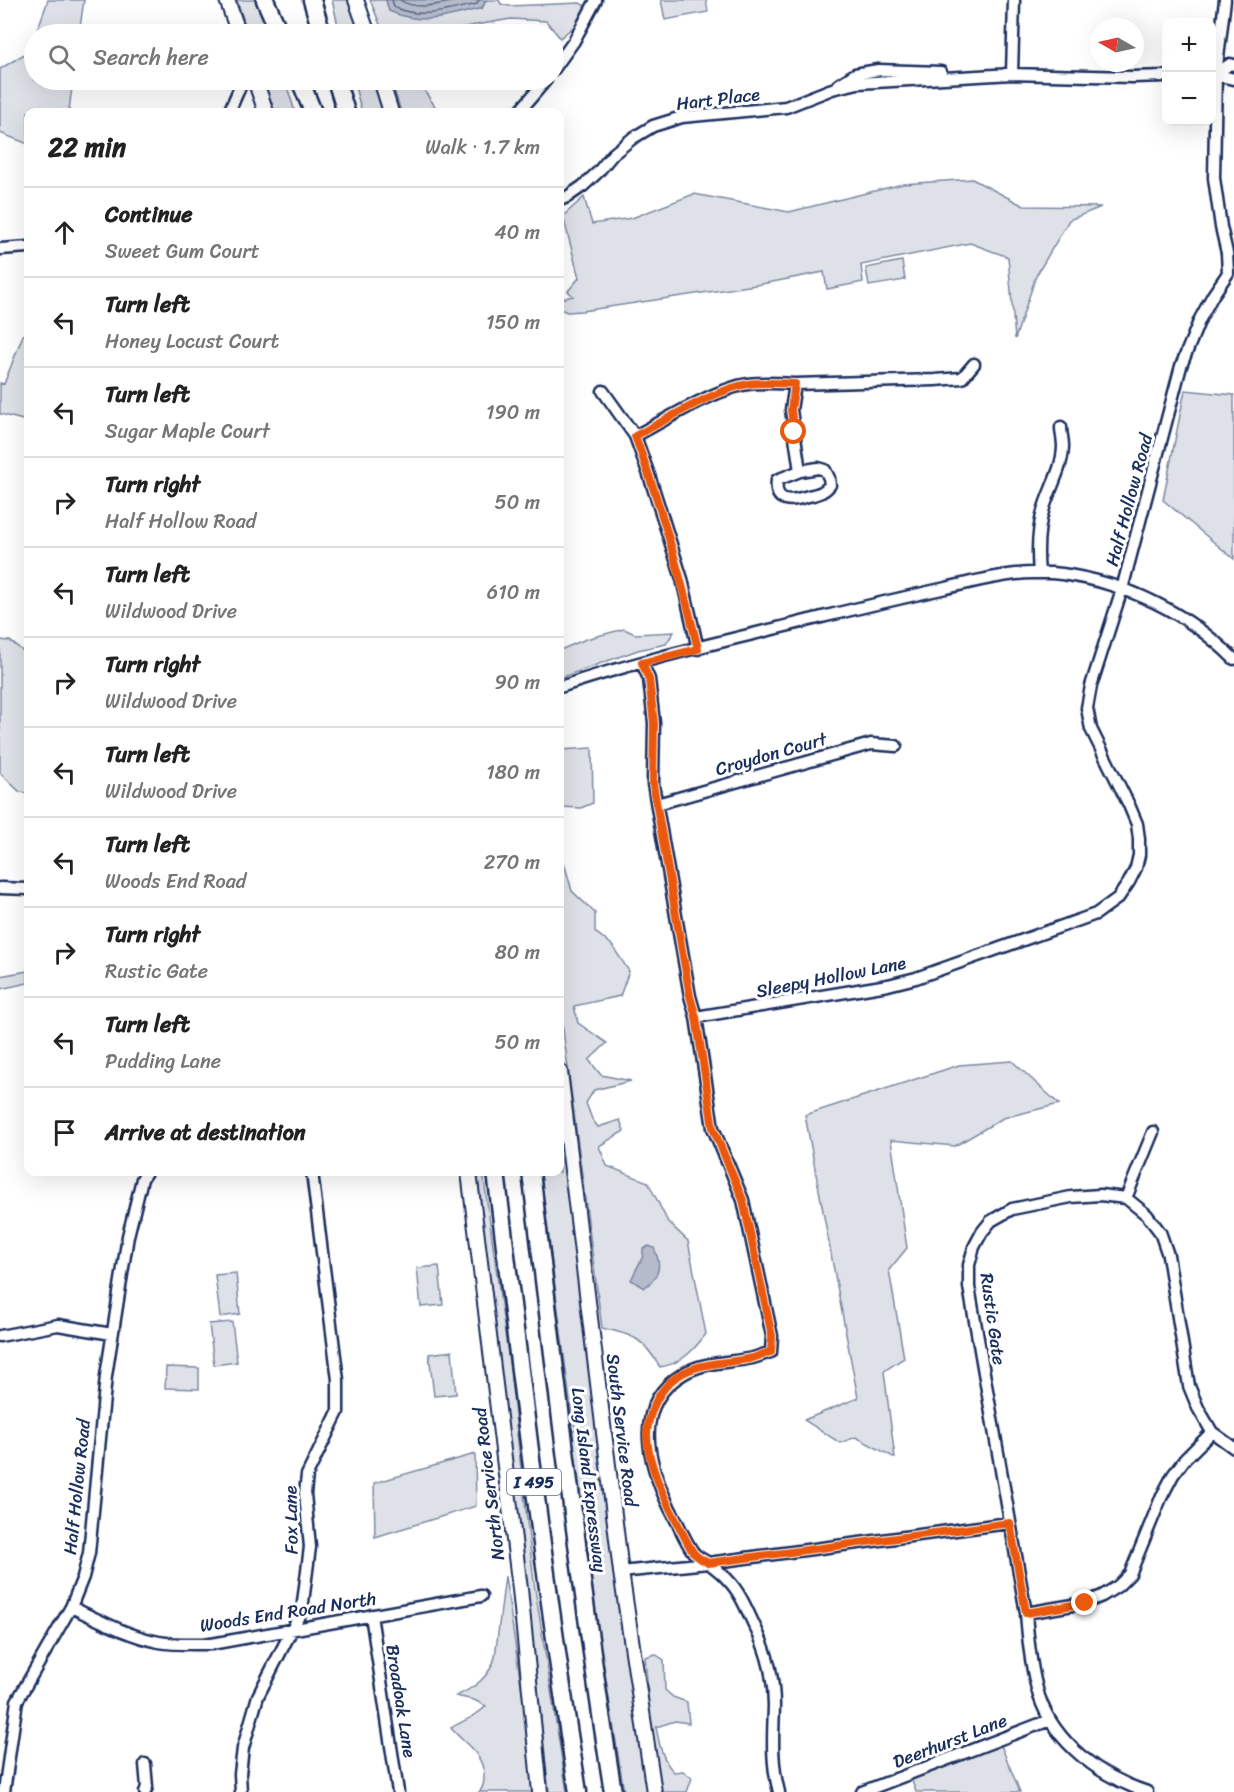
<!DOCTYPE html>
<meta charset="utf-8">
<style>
:root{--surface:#fff;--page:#f6f6f6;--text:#222;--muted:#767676;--line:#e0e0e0}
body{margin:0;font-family:Sriracha,sans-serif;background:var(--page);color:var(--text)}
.controls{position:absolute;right:18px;top:18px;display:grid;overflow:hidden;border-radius:12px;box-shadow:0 6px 24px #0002}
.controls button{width:54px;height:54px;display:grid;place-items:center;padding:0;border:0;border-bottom:2px solid var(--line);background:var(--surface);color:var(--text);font:30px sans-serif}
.compass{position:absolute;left:1090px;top:18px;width:54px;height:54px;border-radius:50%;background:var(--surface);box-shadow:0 6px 24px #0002;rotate:279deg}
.stop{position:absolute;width:18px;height:18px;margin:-14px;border:4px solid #ea580c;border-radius:50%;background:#fff}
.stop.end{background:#ea580c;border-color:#fff;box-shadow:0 2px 6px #0008}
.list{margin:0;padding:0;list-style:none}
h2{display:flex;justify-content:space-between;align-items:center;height:78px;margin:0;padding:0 24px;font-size:26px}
h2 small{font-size:20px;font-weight:400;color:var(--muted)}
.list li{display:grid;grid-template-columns:39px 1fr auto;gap:18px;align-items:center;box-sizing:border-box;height:90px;padding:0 24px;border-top:2px solid var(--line)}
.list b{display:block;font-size:22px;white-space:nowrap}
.list p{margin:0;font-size:20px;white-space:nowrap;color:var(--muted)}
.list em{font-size:20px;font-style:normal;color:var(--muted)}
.icon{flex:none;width:33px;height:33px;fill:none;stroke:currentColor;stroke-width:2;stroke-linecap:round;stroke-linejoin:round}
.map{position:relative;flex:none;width:1234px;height:1792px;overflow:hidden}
.search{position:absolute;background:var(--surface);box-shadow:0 6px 24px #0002;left:24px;top:24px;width:540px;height:66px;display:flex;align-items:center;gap:15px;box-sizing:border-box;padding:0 21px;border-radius:33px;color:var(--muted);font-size:22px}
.panel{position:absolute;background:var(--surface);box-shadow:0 6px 24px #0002;left:24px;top:108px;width:540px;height:1068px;border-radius:12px}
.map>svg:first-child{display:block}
.green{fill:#dee1e7;stroke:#7c88a2;stroke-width:1.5}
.water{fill:#b5bbca;stroke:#77839f;stroke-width:1.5}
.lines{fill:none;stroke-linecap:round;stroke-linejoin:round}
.shore{stroke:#596789;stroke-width:1.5}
.minor-casing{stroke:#1b2f5e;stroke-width:15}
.major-casing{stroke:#1b2f5e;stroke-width:18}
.highway-casing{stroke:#1b2f5e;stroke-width:21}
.minor{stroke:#fff;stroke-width:10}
.major{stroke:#fff;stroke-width:14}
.highway{stroke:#fff;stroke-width:16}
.route{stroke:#ea580c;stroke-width:8}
.labels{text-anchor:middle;stroke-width:6;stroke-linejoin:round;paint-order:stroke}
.shield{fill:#fff;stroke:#5f6d8e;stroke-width:1.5}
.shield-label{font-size:16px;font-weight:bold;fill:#1b2f5e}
.street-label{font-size:18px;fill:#1b2f5e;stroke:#fff}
</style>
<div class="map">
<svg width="1234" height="1792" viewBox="0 0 1234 1792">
<rect width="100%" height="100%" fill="#fff"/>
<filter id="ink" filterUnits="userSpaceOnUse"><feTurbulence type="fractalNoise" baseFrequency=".0167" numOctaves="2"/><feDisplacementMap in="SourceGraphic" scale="12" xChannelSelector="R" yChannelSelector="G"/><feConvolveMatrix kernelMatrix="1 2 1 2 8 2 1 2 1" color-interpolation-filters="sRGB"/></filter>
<g filter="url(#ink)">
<path class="green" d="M48,0H84L79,34H36Z
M237,0H259L270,34H248Z
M332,0H349L360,34H340Z
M370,0H386L389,11L482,9L486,0H499L501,4L509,6L580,3L587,7L577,24L560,38L546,21L511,19L470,26L445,34H384Z
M661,0H706L708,12L665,20Z
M34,39V80H73L69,110L67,112H28V144L0,133V69L31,50Z
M263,80H285L295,112H274Z
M353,80H373L384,112H362Z
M391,80H417L439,112H401Z
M972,179L1024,206L1101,207L1069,220L1036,276L1015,339L1008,257L970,243L861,265L863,282L827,289L824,272L762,284L582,311L567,312L560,309V299L573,296L568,291L579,278L563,216L584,197L592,224L632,218L694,194L789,212L903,184Z
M902,261L905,280L869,286L866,268Z
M28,333V408L23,420L0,414V383L4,384L23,335Z
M1185,390L1234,395V559L1163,500Z
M624,629L635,634L674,632L666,644L638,650L560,678V650L586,639Z
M0,640L10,641L28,655V793L20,792L0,773Z
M592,748L593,803L581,808L560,807V750Z
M560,858L565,866L572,891L595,913V932L611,944L629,971L620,996L574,1006L578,1023L607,1043L589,1060L601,1075L631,1081L594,1090L586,1103L592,1119L598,1127L620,1120L624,1131L599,1146L607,1166L648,1182L668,1222L688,1241L706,1334C693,1351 681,1364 660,1367C643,1338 634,1335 602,1328L560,1007Z
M28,971V983L0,989V976Z
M1012,1061L1059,1104L1003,1118L955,1146L891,1140L907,1248L889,1270L904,1358L884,1371L895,1458L856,1437L840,1443L804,1420L858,1398L805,1115L959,1065Z
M560,1122L622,1623L647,1792H624L598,1630L572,1431L576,1430L572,1417L540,1172H560Z
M475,1172H483L509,1362L534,1582L567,1792H549L526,1581Z
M439,1266L443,1305L421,1307L417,1268Z
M236,1273L240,1314L220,1317L215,1275Z
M232,1322L237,1362L214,1365L209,1324Z
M452,1351L456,1394L434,1396L429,1354Z
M166,1367L199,1368V1389L165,1388Z
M475,1454L476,1506L375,1537L374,1483Z
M505,1576L537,1792H479C484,1787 484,1781 484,1774C482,1752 464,1744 451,1728C464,1720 476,1717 486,1706L474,1700L456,1696C474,1688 490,1677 495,1657Z
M655,1654L664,1660L665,1690L673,1697L687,1702L689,1723L675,1721L656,1727C659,1743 662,1760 674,1772L683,1771L692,1778L687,1792H660L651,1730L645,1657Z
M1000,1743L1020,1792H916L911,1778Z"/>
<path class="water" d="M386,0H486L482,8C448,17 423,26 389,11Z
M649,1246L654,1248C662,1266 660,1277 644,1288L631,1280L643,1256V1249Z"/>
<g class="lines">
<path class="shore" d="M392,0L394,7C421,20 449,10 477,4L479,0
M400,0C415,11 442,4 459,0"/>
<g class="minor-casing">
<path id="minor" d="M554,69L574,41L596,0
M1005,74L1132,77L1166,76
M1012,74L1014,0
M1212,74L1234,79
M1216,74L1230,64L1234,65
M838,85L855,74L878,70L941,72
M229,112L243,80
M519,112L546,80
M560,200L567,197L583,186L598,172L613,154L633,138L653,126L682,117L786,107L832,89L858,83L1012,74
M1,249L28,247
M795,384L791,410L800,471L777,480C774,502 788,502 805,497C815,494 823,494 830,485L829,478L825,470L818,468L800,471
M603,391L635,436L649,475L682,579L698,649
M635,436C665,420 715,389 748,384C764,382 779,383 795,384L935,380L962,378L974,364
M1039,573C1037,551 1037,530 1044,508C1050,488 1063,467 1063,446C1063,440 1061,433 1061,427
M642,663L649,679L654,723L653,784L690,996L696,1017L713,1128L743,1200L772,1336L771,1352C765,1354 759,1356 753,1358C730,1363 704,1361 683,1374C627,1407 651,1474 676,1520C681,1530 686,1542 693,1552C696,1556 702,1559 707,1562C714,1567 722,1573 728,1580C741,1593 749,1615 757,1631C768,1654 774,1681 774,1706C773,1736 771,1763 779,1792
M560,687C645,658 735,639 822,617C863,607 905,597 946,588C984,579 1022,569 1062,574C1127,583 1188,613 1234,659
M657,804L871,744L896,746
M0,888L28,889
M696,1017L888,985L916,978L1096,914L1118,898L1129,882L1136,868L1139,855V839L1137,824L1129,805L1091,729L1087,708L1091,686L1122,589L1181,366L1200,319L1213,295L1228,273L1227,253L1221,227L1214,178L1216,74L1225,0
M1126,1198L1153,1132
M0,1336L58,1325L112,1334
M621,1572L708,1563L1009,1523
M71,1607C99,1620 128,1636 159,1642C176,1645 193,1644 211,1644L481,1596
M1026,1613L1085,1603L1102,1596L1118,1586L1130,1574L1161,1498L1173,1475L1185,1459L1212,1432
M371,1615L398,1792
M4,1792L17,1701L71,1607L83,1577L89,1553L106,1376L128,1236L142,1179L146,1172
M145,1792L147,1787L145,1764
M241,1792L240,1774L243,1748L258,1696L302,1610L310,1547L305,1494L307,1475L338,1412V1380L312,1172
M862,1792L1050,1720
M1147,1792C1101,1777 1055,1744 1039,1696C1031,1669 1028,1641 1026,1613L969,1287V1265L974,1247L982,1232L991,1221L1012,1209L1071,1197L1100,1195L1126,1198L1147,1215L1160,1232L1168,1255L1189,1386L1198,1408L1212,1432L1234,1448"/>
</g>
<g class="major-casing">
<path id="major" d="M227,0L239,34
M356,0L368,34
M255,80L266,112
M381,80L391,112
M560,1072L621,1572L654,1792
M469,1172L520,1589L540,1792"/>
</g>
<g class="highway-casing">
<path id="highway" d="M265,0L280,34
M312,0L322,34
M300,80L313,112
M336,80L346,112
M496,1172C521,1379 545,1586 578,1792
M531,1172C556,1379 580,1586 613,1792"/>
</g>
<use href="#minor" class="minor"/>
<use href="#major" class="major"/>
<use href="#highway" class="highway"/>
</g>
</g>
<g class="lines" filter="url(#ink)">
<path class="route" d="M794,432L791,410L795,384C779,383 764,382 748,384C716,389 665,421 635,436C661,506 681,576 698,649L642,663L649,679L654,723L653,784L690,996L696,1017L713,1128L743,1200L772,1336L771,1352C765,1353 759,1356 753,1358C726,1364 694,1361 671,1381C657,1394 648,1415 647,1434C647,1466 668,1505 682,1532C686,1539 689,1547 693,1552C696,1557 703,1560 708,1563L1010,1523L1026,1613L1085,1603"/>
</g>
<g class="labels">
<rect class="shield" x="507" y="1469" width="54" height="26" rx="4.5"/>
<g class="shield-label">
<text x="534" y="1488">I 495</text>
</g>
<g class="street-label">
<text transform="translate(718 99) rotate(-7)" y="6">Hart Place</text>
<text transform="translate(1129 500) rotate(-75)" y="6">Half Hollow Road</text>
<text transform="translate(771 754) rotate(-16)" y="6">Croydon Court</text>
<text transform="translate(831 977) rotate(-11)" y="6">Sleepy Hollow Lane</text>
<text transform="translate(993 1319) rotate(82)" y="6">Rustic Gate</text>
<text transform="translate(622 1430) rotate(83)" y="6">South Service Road</text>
<text transform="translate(589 1480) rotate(83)" y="6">Long Island Expressway</text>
<text transform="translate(489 1484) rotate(-97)" y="6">North Service Road</text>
<text transform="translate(77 1487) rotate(-84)" y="6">Half Hollow Road</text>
<text transform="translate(291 1520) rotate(-91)" y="6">Fox Lane</text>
<text transform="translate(288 1612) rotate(-9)" y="6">Woods End Road North</text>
<text transform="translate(401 1701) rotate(81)" y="6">Broadoak Lane</text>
<text transform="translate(950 1741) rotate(-21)" y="6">Deerhurst Lane</text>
</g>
</g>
</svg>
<div class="controls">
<button>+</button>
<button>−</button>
</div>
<svg class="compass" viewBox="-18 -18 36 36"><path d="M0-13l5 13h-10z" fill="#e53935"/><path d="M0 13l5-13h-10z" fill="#767676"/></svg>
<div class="stop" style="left:794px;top:432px"></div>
<div class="stop end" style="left:1085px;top:1603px"></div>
<div class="search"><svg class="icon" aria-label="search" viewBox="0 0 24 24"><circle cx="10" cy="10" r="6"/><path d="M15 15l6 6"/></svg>Search here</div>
<section class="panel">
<h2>22 min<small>Walk · 1.7 km</small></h2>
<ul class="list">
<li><svg class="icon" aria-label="ahead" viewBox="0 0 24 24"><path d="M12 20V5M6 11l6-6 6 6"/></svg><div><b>Continue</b><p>Sweet Gum Court</p></div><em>40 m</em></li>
<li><svg class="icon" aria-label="left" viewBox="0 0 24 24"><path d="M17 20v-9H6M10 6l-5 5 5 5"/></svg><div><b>Turn left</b><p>Honey Locust Court</p></div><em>150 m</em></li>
<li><svg class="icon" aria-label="left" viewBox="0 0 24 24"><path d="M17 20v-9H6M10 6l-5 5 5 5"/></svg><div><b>Turn left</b><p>Sugar Maple Court</p></div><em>190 m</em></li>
<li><svg class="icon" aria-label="right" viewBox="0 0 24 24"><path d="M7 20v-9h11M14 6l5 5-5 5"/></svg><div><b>Turn right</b><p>Half Hollow Road</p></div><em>50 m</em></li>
<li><svg class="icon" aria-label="left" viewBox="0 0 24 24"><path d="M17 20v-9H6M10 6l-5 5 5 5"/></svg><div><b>Turn left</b><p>Wildwood Drive</p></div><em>610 m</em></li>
<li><svg class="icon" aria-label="right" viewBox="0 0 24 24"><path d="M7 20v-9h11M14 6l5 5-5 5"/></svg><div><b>Turn right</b><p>Wildwood Drive</p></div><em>90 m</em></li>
<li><svg class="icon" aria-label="left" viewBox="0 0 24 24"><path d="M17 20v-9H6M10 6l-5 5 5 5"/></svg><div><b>Turn left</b><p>Wildwood Drive</p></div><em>180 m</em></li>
<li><svg class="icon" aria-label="left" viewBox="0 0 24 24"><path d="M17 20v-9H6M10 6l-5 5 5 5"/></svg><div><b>Turn left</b><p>Woods End Road</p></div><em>270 m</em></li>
<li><svg class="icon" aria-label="right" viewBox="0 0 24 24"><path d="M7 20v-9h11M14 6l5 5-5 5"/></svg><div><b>Turn right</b><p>Rustic Gate</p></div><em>80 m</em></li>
<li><svg class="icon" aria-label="left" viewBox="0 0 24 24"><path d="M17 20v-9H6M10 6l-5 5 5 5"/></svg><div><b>Turn left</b><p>Pudding Lane</p></div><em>50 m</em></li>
<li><svg class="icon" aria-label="arrive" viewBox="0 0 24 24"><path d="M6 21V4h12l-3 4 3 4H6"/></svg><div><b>Arrive at destination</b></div></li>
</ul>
</section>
</div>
